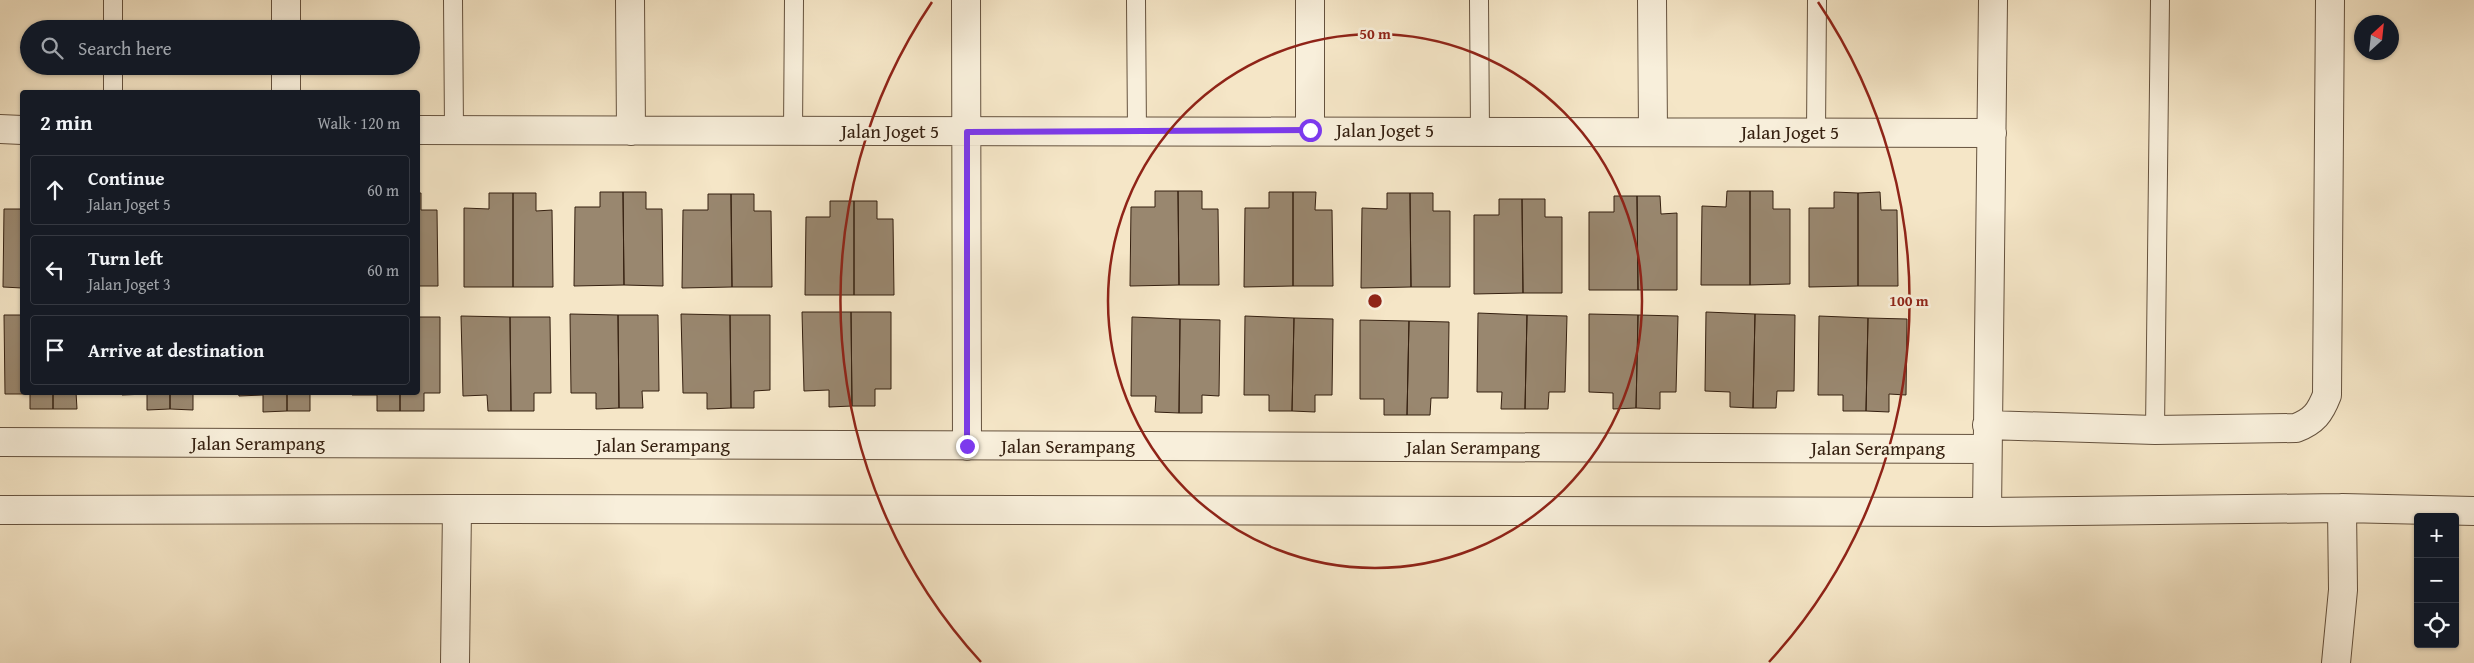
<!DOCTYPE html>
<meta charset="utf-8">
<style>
:root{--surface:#171b24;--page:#20242c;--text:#f1f3f6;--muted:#9ea1a6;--line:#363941}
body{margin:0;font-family:"Gentium Book Plus",serif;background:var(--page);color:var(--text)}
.controls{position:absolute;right:15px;bottom:15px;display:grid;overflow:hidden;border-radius:5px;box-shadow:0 1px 4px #0004}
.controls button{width:45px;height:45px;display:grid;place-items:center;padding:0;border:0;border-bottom:1px solid var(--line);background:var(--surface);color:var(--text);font:25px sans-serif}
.compass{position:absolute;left:2354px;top:15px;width:45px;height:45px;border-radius:50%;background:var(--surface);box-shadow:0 1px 4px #0004;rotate:27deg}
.stop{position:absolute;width:15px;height:15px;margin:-11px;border:4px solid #7c3aed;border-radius:50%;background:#fff}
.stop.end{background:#7c3aed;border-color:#fff;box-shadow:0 1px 5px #0008}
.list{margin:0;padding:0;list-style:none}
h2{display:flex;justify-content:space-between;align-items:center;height:65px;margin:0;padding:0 20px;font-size:21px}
h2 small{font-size:16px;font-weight:400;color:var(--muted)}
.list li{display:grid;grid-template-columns:32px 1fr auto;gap:15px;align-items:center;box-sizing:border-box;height:70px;margin:0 10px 10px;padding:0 10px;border:1px solid var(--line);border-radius:5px}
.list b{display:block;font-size:19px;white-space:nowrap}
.list p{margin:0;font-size:16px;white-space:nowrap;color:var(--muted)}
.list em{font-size:16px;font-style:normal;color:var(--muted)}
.icon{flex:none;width:28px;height:28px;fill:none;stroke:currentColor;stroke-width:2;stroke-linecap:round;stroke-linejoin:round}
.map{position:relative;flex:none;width:2474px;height:663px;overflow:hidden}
.search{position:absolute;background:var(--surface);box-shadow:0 1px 4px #0004;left:20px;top:20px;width:400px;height:55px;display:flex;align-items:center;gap:12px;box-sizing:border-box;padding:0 18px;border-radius:28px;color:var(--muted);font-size:19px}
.panel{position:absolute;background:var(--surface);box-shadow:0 1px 4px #0004;left:20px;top:90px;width:400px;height:305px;border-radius:5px}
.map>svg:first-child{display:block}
.building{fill:#99876f;stroke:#352010}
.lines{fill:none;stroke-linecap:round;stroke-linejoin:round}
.service-casing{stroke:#65523e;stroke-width:20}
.minor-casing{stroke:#65523e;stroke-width:30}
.service{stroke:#f8efdb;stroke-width:18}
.minor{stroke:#f8efdb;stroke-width:28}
.route{stroke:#7c3aed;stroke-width:6}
.ring{fill:none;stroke:#8f2418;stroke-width:2.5}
.labels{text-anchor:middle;stroke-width:5;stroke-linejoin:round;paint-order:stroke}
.street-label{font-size:19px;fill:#352010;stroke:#f8efdb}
.centre{fill:#8f2418;stroke:#f8efdb;stroke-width:2.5}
.ring-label{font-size:15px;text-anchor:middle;font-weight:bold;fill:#8f2418;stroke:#f8efdb;stroke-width:5;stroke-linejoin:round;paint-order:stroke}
</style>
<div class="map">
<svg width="2474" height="663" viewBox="0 0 2474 663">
<rect width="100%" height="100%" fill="#f5e6c7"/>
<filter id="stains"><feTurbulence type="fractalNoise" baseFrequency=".004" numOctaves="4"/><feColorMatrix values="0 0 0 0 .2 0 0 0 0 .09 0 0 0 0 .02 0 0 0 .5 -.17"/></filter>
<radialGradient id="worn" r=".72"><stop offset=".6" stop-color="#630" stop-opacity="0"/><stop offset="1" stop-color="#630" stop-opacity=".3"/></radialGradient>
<path class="building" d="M1155,191H1178L1179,285L1130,286L1131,207H1155Z
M1178,191H1202V209H1218L1219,285H1179Z
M1727,191H1750V285H1701L1702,206L1726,207Z
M1750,191H1773V209H1790V284L1750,285Z
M600,192H623L624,285L574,286L575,207H600Z
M623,192H646V209H662L663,286L624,285Z
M1269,192H1293V286L1244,287L1245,208H1269Z
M1293,192H1316L1315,210H1332L1333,286H1293Z
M1834,192L1858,193V286L1809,287V208H1834Z
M1880,192L1881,210H1897L1898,286H1858V193Z
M418,193H421V210H437L438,286H418Z
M489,193H513V287H464V208L489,209Z
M513,193H536V211L552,210L553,287H513Z
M1387,193H1410L1411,287L1361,288L1362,208L1387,209Z
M1410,193H1433V211H1450V287H1411Z
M708,194H731L732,287L682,288L683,210H708Z
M731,194H754V211H771L772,287H732Z
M1614,196H1637L1638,290H1589V212H1614Z
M1637,196H1660L1661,214L1677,213V290H1638Z
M1499,199H1522L1523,293L1474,294V215H1499Z
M1522,199H1545V217H1562V293H1523Z
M830,201H854V295H805L806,217H830Z
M854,201H877V219H893L894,295H854Z
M4,209H22V288L3,287Z
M802,312H851L852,406L829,407V390L804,391Z
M851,312H891V389H875V406H852Z
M1706,312L1755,314L1753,408L1730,407V392L1705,391Z
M1478,313L1527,315L1525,409H1501L1502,392H1477Z
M570,314L618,315L619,408L596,409V393H571Z
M681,314L730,315L731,408L707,409V393H683Z
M1589,314L1638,315L1636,408L1613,409V393L1589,392Z
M1755,314L1795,315L1794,391H1777L1776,408H1753Z
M4,315H22V392H53V409H30V394H5Z
M618,315H658L659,391H642L643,408H619Z
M730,315H770V390L754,391V408H731Z
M1527,315L1567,316L1565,392H1549L1548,409H1525Z
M1638,315L1678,316L1676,392H1660V409L1636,408Z
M461,316L510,317L511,411H488L487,395L463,396Z
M1245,316L1294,318L1292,411H1269V395H1244Z
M1819,316L1868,318L1866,411H1843V395H1818Z
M418,317H440V393H424V411H400V392H418Z
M510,317H550L551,393H534V411H511Z
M1132,317L1180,319L1179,413L1155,412L1156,396H1131Z
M1294,318L1333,319L1332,395H1315V412L1292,411Z
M1868,318L1907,319L1906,395L1889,394V412L1866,411Z
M1180,319L1220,320L1219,396L1202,395V413H1179Z
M1360,320L1409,321L1407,415H1384V399H1360Z
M1409,321L1449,322L1448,398H1431L1430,415H1407Z
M53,392H76L77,409H53Z
M122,392H170V409L147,410V394L122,395Z
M170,392H193V410L170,409Z
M238,392H287V411L263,412V395L239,396Z
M287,392H326V394H310V411H287Z
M352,392H400V411H377V395H352Z"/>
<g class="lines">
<g class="service-casing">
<path id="service" d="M113,0V29
M453,0L454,129
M1136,0L1137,132
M1479,0L1480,131
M113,66V92
M793,131L794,0
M1816,133L1817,0
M2155,430L2160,0"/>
</g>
<g class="minor-casing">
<path id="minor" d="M630,0L631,131
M966,0L967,446
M1652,0L1653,131
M286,29V0
M286,92V66
M0,129L22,130
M418,130L1992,133
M1310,130V0
M1987,425L2155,430L2296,428C2314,421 2320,413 2327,395L2330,0
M0,442L1987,449
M0,510L457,509L1987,512L2342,508L2474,511
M1987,512L1993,0
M455,663L457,509
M2336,663L2343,590L2342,508"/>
</g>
<use href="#service" class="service"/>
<use href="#minor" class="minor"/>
</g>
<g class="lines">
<path class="route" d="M967,446V132L1310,130"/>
</g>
<g class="ring">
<circle cx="1375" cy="301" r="267"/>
<path d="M981 662A534 534 0 0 1 932 2M1818 2A534 534 0 0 1 1769 662"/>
</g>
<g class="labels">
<g class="street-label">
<text x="1385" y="137">Jalan Joget 5</text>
<text x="890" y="138">Jalan Joget 5</text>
<text x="1790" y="139">Jalan Joget 5</text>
<text x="258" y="450">Jalan Serampang</text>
<text x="663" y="452">Jalan Serampang</text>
<text x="1068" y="453">Jalan Serampang</text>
<text x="1473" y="454">Jalan Serampang</text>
<text x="1878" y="455">Jalan Serampang</text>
</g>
</g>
<circle cx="1375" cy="301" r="8" class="centre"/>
<g class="ring-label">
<text x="1375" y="39">50 m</text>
<text x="1909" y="306">100 m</text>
</g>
<rect width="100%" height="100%" filter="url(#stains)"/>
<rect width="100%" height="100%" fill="url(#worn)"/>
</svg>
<div class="controls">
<button>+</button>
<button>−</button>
<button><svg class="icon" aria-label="locate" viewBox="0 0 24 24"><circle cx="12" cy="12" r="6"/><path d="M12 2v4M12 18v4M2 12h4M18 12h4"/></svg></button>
</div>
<svg class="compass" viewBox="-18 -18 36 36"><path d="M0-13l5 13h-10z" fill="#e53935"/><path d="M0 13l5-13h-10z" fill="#9ea1a6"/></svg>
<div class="stop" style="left:1310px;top:130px"></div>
<div class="stop end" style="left:967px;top:446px"></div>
<div class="search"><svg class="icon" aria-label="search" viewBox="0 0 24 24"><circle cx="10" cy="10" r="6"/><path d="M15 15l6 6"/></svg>Search here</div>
<section class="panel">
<h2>2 min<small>Walk · 120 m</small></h2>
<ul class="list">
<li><svg class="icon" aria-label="ahead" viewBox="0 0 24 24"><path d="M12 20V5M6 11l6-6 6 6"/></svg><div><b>Continue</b><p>Jalan Joget 5</p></div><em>60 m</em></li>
<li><svg class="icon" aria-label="left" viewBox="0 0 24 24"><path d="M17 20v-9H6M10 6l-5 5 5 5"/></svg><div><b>Turn left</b><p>Jalan Joget 3</p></div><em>60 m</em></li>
<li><svg class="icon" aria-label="arrive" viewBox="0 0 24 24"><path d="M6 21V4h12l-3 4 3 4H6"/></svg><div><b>Arrive at destination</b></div></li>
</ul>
</section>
</div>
